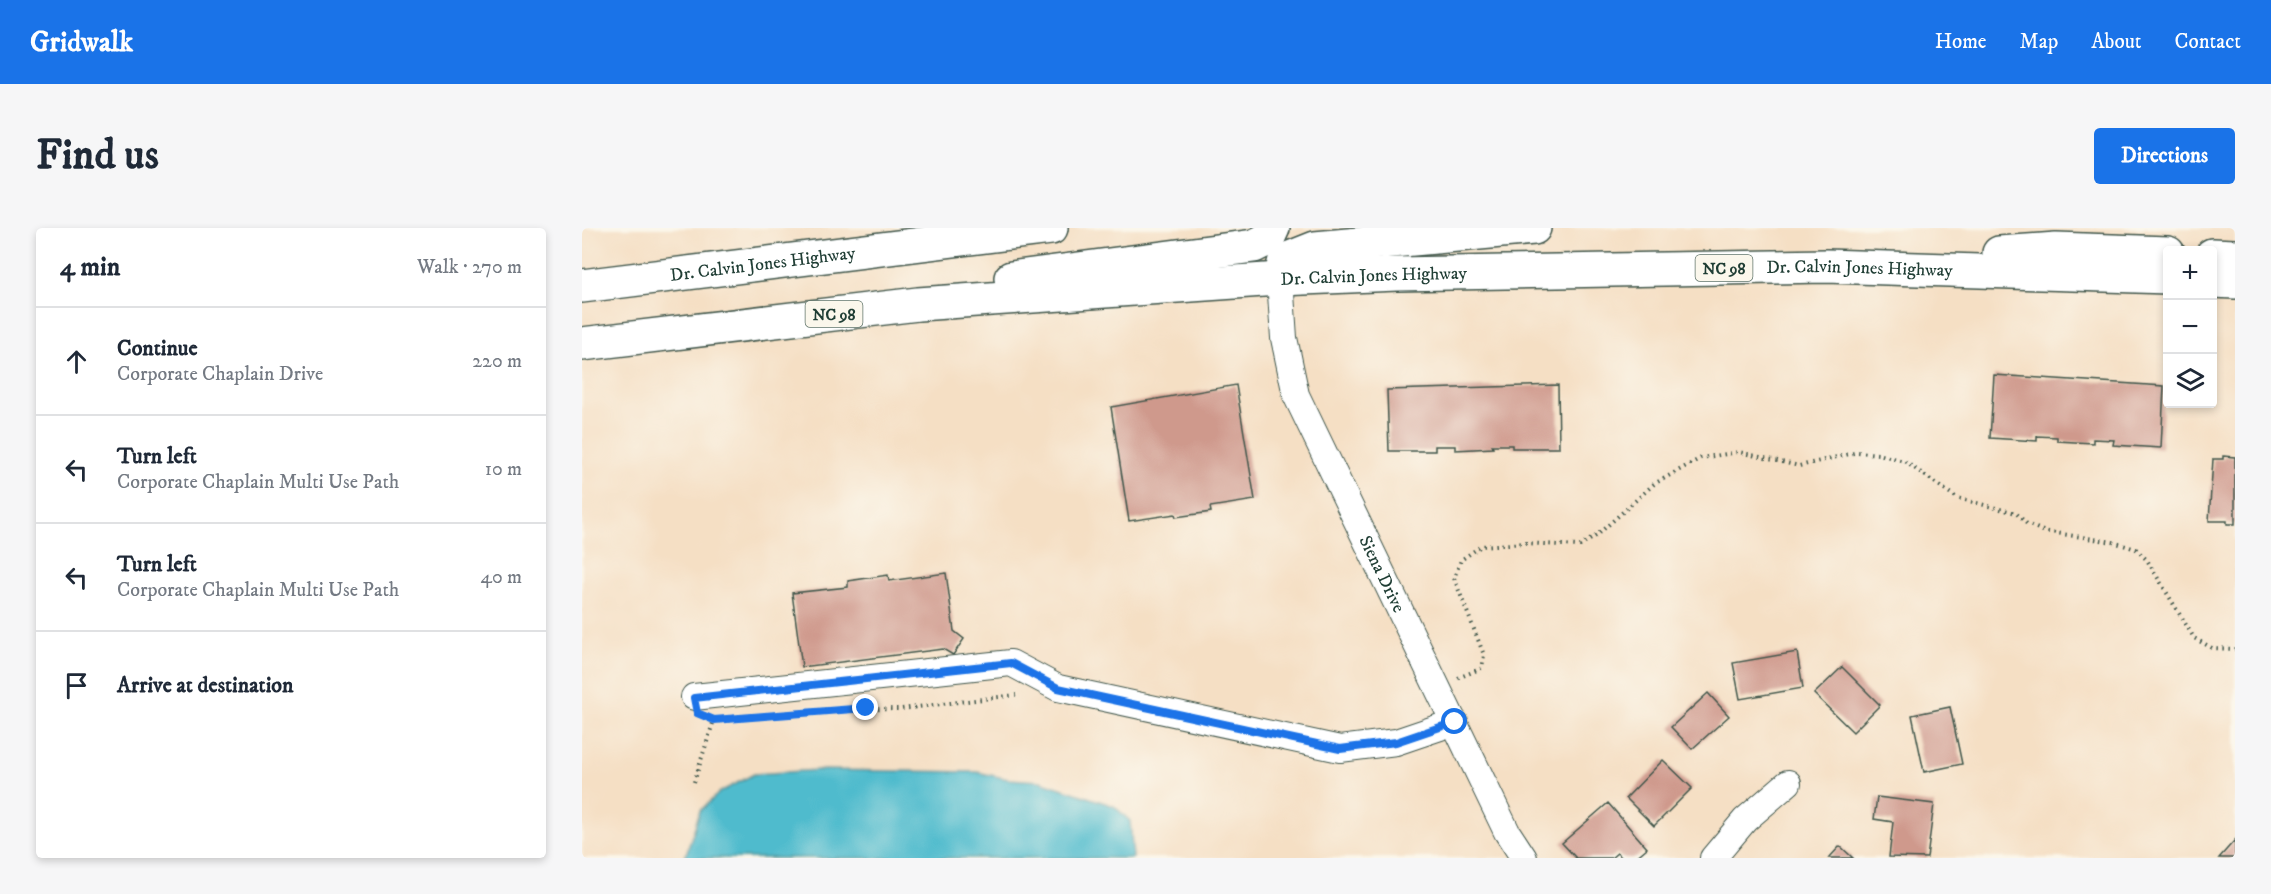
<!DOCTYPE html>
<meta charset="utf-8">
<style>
:root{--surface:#fff;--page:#f6f6f7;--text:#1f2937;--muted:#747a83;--line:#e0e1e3;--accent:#1a73e8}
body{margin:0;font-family:"IM FELL DW Pica",serif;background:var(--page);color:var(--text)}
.controls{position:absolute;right:18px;top:18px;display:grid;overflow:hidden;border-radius:6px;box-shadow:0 3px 9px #0003}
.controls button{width:54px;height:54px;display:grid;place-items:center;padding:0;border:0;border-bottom:2px solid var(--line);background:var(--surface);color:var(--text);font:30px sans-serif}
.stop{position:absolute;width:18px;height:18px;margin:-14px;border:4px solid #1a73e8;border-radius:50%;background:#fff}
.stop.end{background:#1a73e8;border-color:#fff;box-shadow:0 2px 6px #0008}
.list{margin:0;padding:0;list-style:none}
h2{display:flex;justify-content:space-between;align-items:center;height:78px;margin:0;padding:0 24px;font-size:26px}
h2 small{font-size:20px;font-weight:400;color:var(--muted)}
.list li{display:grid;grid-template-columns:39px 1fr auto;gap:18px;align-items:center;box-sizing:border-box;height:108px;padding:0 24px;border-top:2px solid var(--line)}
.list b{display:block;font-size:22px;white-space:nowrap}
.list p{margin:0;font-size:20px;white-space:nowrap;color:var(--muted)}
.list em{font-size:20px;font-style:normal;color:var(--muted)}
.icon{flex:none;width:33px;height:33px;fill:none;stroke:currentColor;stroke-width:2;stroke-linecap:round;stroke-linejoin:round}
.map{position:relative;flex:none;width:1653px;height:630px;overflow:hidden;border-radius:6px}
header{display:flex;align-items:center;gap:36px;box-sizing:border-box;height:84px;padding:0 30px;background:var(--accent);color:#fff}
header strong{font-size:28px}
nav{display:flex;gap:33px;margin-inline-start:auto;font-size:21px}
.intro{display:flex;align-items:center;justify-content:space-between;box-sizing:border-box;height:144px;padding:0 36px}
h1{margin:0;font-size:42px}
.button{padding:15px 27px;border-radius:6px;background:var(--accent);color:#fff;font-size:21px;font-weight:700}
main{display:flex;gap:36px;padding:0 36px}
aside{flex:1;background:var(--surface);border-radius:6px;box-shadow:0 3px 9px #0003}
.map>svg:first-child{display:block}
.water{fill:#50bbcd;stroke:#387c80;stroke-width:1.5}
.building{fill:#cf998c}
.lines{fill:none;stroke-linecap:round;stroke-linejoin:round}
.street-casing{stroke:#3f554a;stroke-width:28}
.highway-casing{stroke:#3f554a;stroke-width:36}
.path{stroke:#3f554a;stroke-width:4;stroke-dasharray:1.5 4.5;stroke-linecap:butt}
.street{stroke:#fff;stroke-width:26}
.highway{stroke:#fff;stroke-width:33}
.route{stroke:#1a73e8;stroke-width:8}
.labels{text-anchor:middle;stroke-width:4.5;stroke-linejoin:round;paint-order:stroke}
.shield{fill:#fbf7ec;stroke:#61756b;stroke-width:1.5}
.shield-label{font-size:16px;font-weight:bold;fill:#1f3d34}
.street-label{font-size:18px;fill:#1f3d34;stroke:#fbf7ec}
</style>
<header>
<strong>Gridwalk</strong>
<nav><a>Home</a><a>Map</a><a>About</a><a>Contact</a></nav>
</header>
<div class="intro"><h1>Find us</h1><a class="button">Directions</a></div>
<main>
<aside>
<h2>4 min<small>Walk · 270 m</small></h2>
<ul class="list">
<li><svg class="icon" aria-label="ahead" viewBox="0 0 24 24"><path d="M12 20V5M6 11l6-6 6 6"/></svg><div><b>Continue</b><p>Corporate Chaplain Drive</p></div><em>220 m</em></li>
<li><svg class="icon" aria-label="left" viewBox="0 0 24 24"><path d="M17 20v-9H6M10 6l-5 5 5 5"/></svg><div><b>Turn left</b><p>Corporate Chaplain Multi Use Path</p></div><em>10 m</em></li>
<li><svg class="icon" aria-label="left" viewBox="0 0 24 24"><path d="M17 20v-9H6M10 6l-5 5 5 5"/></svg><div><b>Turn left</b><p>Corporate Chaplain Multi Use Path</p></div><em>40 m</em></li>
<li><svg class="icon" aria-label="arrive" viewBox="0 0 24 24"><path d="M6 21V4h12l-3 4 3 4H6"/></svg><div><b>Arrive at destination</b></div></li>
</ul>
</aside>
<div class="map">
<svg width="1653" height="630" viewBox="0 0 1653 630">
<rect width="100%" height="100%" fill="#fbf7ec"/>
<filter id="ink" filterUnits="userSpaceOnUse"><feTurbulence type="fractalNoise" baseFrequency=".0167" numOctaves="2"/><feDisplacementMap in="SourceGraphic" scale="12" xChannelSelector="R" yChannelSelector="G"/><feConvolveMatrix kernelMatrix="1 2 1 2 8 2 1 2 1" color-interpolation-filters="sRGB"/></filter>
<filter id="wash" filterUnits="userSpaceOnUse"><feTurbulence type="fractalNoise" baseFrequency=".008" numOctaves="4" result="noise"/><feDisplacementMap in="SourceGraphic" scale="24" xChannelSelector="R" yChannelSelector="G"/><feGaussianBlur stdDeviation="1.35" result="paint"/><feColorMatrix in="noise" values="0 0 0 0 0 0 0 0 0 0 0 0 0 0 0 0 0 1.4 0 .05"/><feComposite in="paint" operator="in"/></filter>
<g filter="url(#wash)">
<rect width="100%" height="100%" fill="#f5dfc4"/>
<path class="water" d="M237,542L395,544L426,551L458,553L532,578L548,593L551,630H103L118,583L138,564L172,546Z"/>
<g id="blocks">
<path class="building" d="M1412,147L1582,158L1579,220L1531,217L1532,212L1511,211V215L1475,213V209L1455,208V213L1408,210Z
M654,157L673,272L628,279L629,284L594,289L593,286L547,293L529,179Z
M976,157L977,220H930V217H910L911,220L873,222V218H853V223H807L805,162Z
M1641,228L1653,229V296H1645V293H1627L1631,231H1641Z
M364,345L372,403L382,411L371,427L361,421L220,439L210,365L266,359V353L306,347L307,353Z
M1215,424L1221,460L1158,471L1151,435Z
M1260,439L1298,477L1271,504L1232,466Z
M1126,465L1147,488L1110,521L1089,499Z
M1368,479L1380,536L1342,544L1330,487Z
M1081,532L1110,560L1072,598L1044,570Z
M1295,569L1352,576L1345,630L1307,629L1311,594L1292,591Z
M1026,575L1065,620L1053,630H1040L1035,625L1029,630H994L980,615Z
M1653,612V630H1637Z
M1258,618L1271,630H1247Z"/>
</g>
</g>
<g filter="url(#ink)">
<use href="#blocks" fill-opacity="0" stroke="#3f554a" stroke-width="1.5"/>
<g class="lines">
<g class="street-casing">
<g id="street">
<path id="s1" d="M698,51L702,110L714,167L925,604L942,630"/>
<path d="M112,469L429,435L476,460L758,521L814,514L873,494"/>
<path d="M1131,630L1163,592L1206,555"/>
</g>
</g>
<g class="highway-casing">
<g id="highway">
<path d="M1417,25L1474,21L1586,25"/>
<path d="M1630,27L1653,28"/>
<path d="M429,50L672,18L686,11L691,0"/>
<path d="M698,51L703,32L733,20L952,0"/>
<path d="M1630,53L1653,54"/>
<path id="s2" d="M0,58L469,0"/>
<path id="s3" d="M0,116L336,76L698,51L815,46L1244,38L1586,49"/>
</g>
</g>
<path class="path" d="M876,450L900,440L902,427L872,350L879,332L899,318L944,315L998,318L1014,308L1072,256L1119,230L1157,224L1217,238L1276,224L1296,226L1322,233L1375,270L1434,285L1445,296L1461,303L1531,314L1554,321L1565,332L1612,410L1630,420L1653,421
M242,482L319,481L434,467
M112,554L132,492"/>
<use href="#street" class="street"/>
<use href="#highway" class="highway"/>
</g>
</g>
<g class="lines" filter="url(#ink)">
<path class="route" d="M284,480L132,492L115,485L112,470L429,435L476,460L758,521L814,514L873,494"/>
</g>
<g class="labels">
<g class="shield">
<rect x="1113.5" y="27" width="57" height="26" rx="4.5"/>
<rect x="223.5" y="73" width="57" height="26" rx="4.5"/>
</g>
<g class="shield-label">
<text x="1142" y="46">NC 98</text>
<text x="252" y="92">NC 98</text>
</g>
<g class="street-label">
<text dy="6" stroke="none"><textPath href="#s2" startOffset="182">Dr. Calvin Jones Highway</textPath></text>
<text dy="6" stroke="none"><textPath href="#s3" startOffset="1281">Dr. Calvin Jones Highway</textPath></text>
<text dy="6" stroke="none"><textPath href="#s3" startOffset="795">Dr. Calvin Jones Highway</textPath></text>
<text dy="6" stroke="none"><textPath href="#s1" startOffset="316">Siena Drive</textPath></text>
</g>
</g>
</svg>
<div class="controls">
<button>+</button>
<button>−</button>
<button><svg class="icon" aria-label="layers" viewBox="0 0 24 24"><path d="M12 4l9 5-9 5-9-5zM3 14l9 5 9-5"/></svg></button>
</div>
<div class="stop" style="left:873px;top:494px"></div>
<div class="stop end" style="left:284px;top:480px"></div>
</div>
</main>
